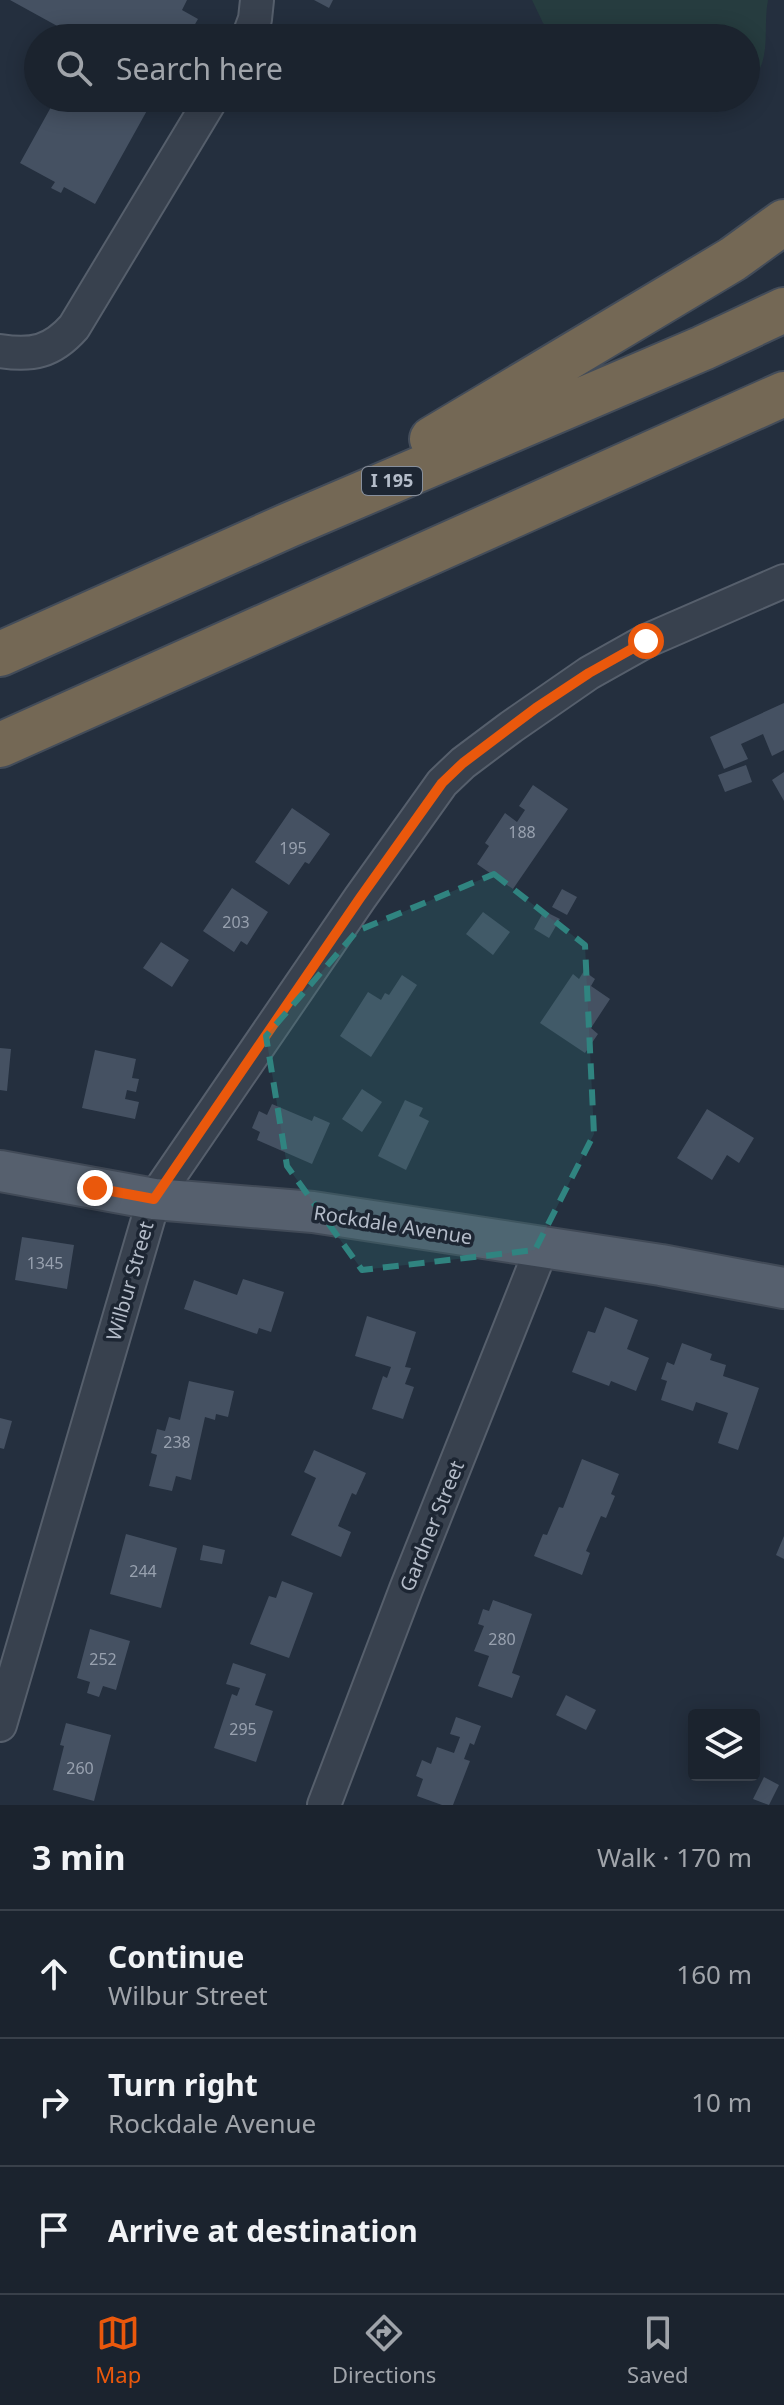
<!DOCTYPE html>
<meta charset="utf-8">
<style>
:root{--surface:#1b232e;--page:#242b36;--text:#f1f3f6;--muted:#a0a4aa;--line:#39404a;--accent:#ea580c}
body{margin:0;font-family:"Noto Sans",sans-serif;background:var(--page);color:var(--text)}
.controls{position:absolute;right:24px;bottom:24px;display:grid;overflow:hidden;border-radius:8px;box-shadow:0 4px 20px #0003}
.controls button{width:72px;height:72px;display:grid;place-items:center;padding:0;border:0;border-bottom:2px solid var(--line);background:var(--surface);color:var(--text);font:40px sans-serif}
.stop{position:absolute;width:24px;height:24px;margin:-18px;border:6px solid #ea580c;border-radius:50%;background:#fff}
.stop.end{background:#ea580c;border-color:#fff;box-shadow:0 2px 8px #0008}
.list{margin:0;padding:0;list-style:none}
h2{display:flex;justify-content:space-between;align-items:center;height:104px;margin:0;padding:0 32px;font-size:34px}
h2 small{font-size:26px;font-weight:400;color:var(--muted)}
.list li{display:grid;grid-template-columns:52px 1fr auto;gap:24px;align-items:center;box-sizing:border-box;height:128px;padding:0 32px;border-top:2px solid var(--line)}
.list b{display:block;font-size:30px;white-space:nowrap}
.list p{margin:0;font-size:26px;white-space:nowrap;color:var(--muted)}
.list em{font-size:26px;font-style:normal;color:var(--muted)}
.icon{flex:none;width:44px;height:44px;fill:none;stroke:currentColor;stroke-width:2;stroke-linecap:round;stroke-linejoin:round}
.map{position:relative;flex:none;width:784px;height:1805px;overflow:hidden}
.search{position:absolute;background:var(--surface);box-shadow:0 4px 20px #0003;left:24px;right:24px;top:24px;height:88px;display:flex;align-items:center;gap:20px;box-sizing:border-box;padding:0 28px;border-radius:44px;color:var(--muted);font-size:30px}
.sheet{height:488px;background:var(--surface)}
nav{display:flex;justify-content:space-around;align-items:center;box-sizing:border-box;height:112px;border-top:2px solid var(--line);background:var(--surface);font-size:22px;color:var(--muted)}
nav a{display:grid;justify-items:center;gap:4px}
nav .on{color:var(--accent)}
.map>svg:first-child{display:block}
.green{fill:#263c3f}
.building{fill:#455162}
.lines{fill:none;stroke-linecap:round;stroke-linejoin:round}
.minor-casing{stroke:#565f6c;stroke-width:36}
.major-casing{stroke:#414a57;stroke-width:44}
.highway-casing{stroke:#434c59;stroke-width:48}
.minor{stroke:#38414e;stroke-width:32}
.major{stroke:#56606e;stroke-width:40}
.highway{stroke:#746855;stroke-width:44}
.route{stroke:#ea580c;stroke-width:10}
.marked{fill:#308480;fill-opacity:0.2;stroke:#308480;stroke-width:6;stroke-dasharray:16 10;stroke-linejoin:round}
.labels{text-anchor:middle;stroke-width:7;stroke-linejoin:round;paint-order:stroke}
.number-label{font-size:16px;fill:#98a1af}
.shield{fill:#1d2633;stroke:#878f9c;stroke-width:2}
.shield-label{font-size:18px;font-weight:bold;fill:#b4bcc9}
.street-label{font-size:20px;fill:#b4bcc9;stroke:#1d2633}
</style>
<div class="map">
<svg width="784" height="1805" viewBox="0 0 784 1805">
<rect width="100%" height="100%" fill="#242f3e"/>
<path class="green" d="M532,0H768C762,32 774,62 746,87V38H558L543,23Z
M651,98H733L699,111Z"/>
<path class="building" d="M10,0H187L182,10L198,19L187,38H79Z
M314,0H333L329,8Z
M56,98H154L95,204L64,187L61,193L51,188L55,182L20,163Z
M784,703V750L772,756L763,734L741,744L748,759L724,769L710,737Z
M746,765L752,782L725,792L718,775Z
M784,772V801L772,780Z
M533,785L568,809L513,889L477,864L489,846L485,843L505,813L517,822L525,810L519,806Z
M292,808L330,834L309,864L305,862L289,885L255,862Z
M232,888L268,912L247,945L241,941L234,952L203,931Z
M562,889L577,897L567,915L552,907Z
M544,911L560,919L549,938L534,929Z
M483,912L510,932L493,955L466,934Z
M161,942L189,960L172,987L143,968Z
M584,971L595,979L591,986L610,999L591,1028L598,1034L585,1053L540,1023L573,974L579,979Z
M402,975L417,985L371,1057L340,1036L368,992L381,1000L385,993L389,995Z
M0,1048L11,1049L7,1091L0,1090Z
M95,1050L136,1059L132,1078L139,1079L136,1092L127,1090L125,1099L139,1102L135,1119L82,1108Z
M362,1089L382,1102L362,1132L342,1119Z
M405,1100L423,1108L419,1116L429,1121L406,1170L378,1156Z
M272,1104L312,1121L314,1116L330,1123L312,1164L257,1140L260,1132L252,1128L259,1111L267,1115Z
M707,1109L754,1138L739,1163L727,1155L712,1180L677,1158Z
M22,1237L74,1245L67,1289L15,1280Z
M243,1279L284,1292L271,1332L259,1328L257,1334L184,1309L194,1280L237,1295Z
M605,1307L638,1320L627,1349L649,1358L636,1391L611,1381L609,1386L572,1372L588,1331L595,1333Z
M367,1316L416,1332L405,1367L411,1368L405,1384L414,1387L403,1419L372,1409L383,1376L387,1378L391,1367L355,1356Z
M682,1343L712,1354L710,1360L726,1365L723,1376L759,1388L738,1450L718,1443L728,1413L696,1402L693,1411L661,1400L667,1381L661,1379L667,1362L674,1365Z
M189,1381L234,1391L228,1417L216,1414L215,1420L205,1417L191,1480L176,1476L172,1491L149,1486L157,1455L151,1453L157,1429L165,1431L169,1417L180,1420Z
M0,1418L12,1421L4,1449L0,1448Z
M314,1450L366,1473L356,1495L352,1493L338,1526L351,1532L341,1557L291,1535L316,1478L304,1472Z
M582,1459L619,1474L611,1494L615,1496L606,1518L601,1516L586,1551L590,1553L582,1575L534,1556L543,1534L547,1535L559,1507L563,1508Z
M126,1534L177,1548L161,1608L110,1594Z
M784,1536V1559L776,1555Z
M203,1545L225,1550L222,1564L200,1560Z
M282,1581L313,1593L289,1658L250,1644L269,1596L276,1598Z
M493,1600L532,1614L512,1673L520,1676L512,1698L478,1686L489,1656L474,1651L484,1626L478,1624L483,1609L489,1611Z
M90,1629L130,1641L116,1690L103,1686L99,1697L87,1693L90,1682L77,1678Z
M233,1663L266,1674L255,1705L273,1711L256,1762L214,1748L232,1694L237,1696L240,1688L226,1684Z
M566,1695L596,1710L586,1730L556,1715Z
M456,1717L481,1726L474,1745L470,1743L464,1759L470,1761L453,1805H442L417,1796L423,1779L416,1776L422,1760L431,1764L437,1747L454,1753L460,1737L450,1734Z
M66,1723L111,1735L94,1801L53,1790L64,1746L60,1745Z
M764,1777L779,1785L769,1805L753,1799Z"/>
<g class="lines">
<g class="minor-casing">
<path id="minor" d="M248,38L255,19L257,0
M0,351C32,356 52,352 74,327L212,98
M0,1725L154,1199L360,898L442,783L463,763L511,727L589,673L646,641L784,581
M324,1805L406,1589L542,1247"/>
</g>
<g class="major-casing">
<path id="major" d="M0,1171L154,1199L313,1212L661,1265L784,1288"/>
</g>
<g class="highway-casing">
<path id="highway" d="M432,439L733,259L784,222
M0,654L289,525L703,348L784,310
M0,745L784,394"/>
</g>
<use href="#minor" class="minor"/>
<use href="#major" class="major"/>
<use href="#highway" class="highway"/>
</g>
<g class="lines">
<path class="route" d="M95,1188L154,1199L360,898L442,783L463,763L536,708L589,673L646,641"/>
</g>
<path class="marked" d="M494,874L585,945L594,1134L535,1250L362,1270L287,1166L266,1036L357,931Z"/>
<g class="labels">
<g class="number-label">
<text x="522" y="838">188</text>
<text x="293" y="854">195</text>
<text x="236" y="928">203</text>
<text x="45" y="1269">1345</text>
<text x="177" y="1448">238</text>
<text x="143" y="1577">244</text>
<text x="502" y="1645">280</text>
<text x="103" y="1665">252</text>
<text x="243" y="1735">295</text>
<text x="80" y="1774">260</text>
</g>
<rect class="shield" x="362" y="467" width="60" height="28" rx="6"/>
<g class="shield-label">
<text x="392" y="487">I 195</text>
</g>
<g class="street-label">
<text transform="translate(393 1225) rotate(9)" y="7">Rockdale Avenue</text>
<text transform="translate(130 1281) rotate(-74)" y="7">Wilbur Street</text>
<text transform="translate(432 1526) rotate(-68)" y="7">Gardner Street</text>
</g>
</g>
</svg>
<div class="controls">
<button><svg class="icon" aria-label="layers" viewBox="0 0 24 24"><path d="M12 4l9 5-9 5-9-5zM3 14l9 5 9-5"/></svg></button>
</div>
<div class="stop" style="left:646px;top:641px"></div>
<div class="stop end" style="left:95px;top:1188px"></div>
<div class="search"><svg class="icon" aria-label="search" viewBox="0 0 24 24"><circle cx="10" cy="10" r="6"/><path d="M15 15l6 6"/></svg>Search here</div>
</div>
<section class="sheet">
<h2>3 min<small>Walk · 170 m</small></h2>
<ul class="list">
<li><svg class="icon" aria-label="ahead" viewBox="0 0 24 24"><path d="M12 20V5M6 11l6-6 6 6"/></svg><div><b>Continue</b><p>Wilbur Street</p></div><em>160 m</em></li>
<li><svg class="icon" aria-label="right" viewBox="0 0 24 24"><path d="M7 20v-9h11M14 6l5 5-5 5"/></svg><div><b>Turn right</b><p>Rockdale Avenue</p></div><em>10 m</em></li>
<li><svg class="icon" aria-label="arrive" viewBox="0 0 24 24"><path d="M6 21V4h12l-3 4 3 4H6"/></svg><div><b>Arrive at destination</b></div></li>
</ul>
</section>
<nav>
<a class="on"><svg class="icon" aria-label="map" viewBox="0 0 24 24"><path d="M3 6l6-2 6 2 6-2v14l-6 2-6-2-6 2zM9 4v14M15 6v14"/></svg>Map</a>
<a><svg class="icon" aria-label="directions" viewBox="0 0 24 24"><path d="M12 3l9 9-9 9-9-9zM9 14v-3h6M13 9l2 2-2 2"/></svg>Directions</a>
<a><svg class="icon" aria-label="saved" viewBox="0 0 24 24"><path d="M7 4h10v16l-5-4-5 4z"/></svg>Saved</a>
</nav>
